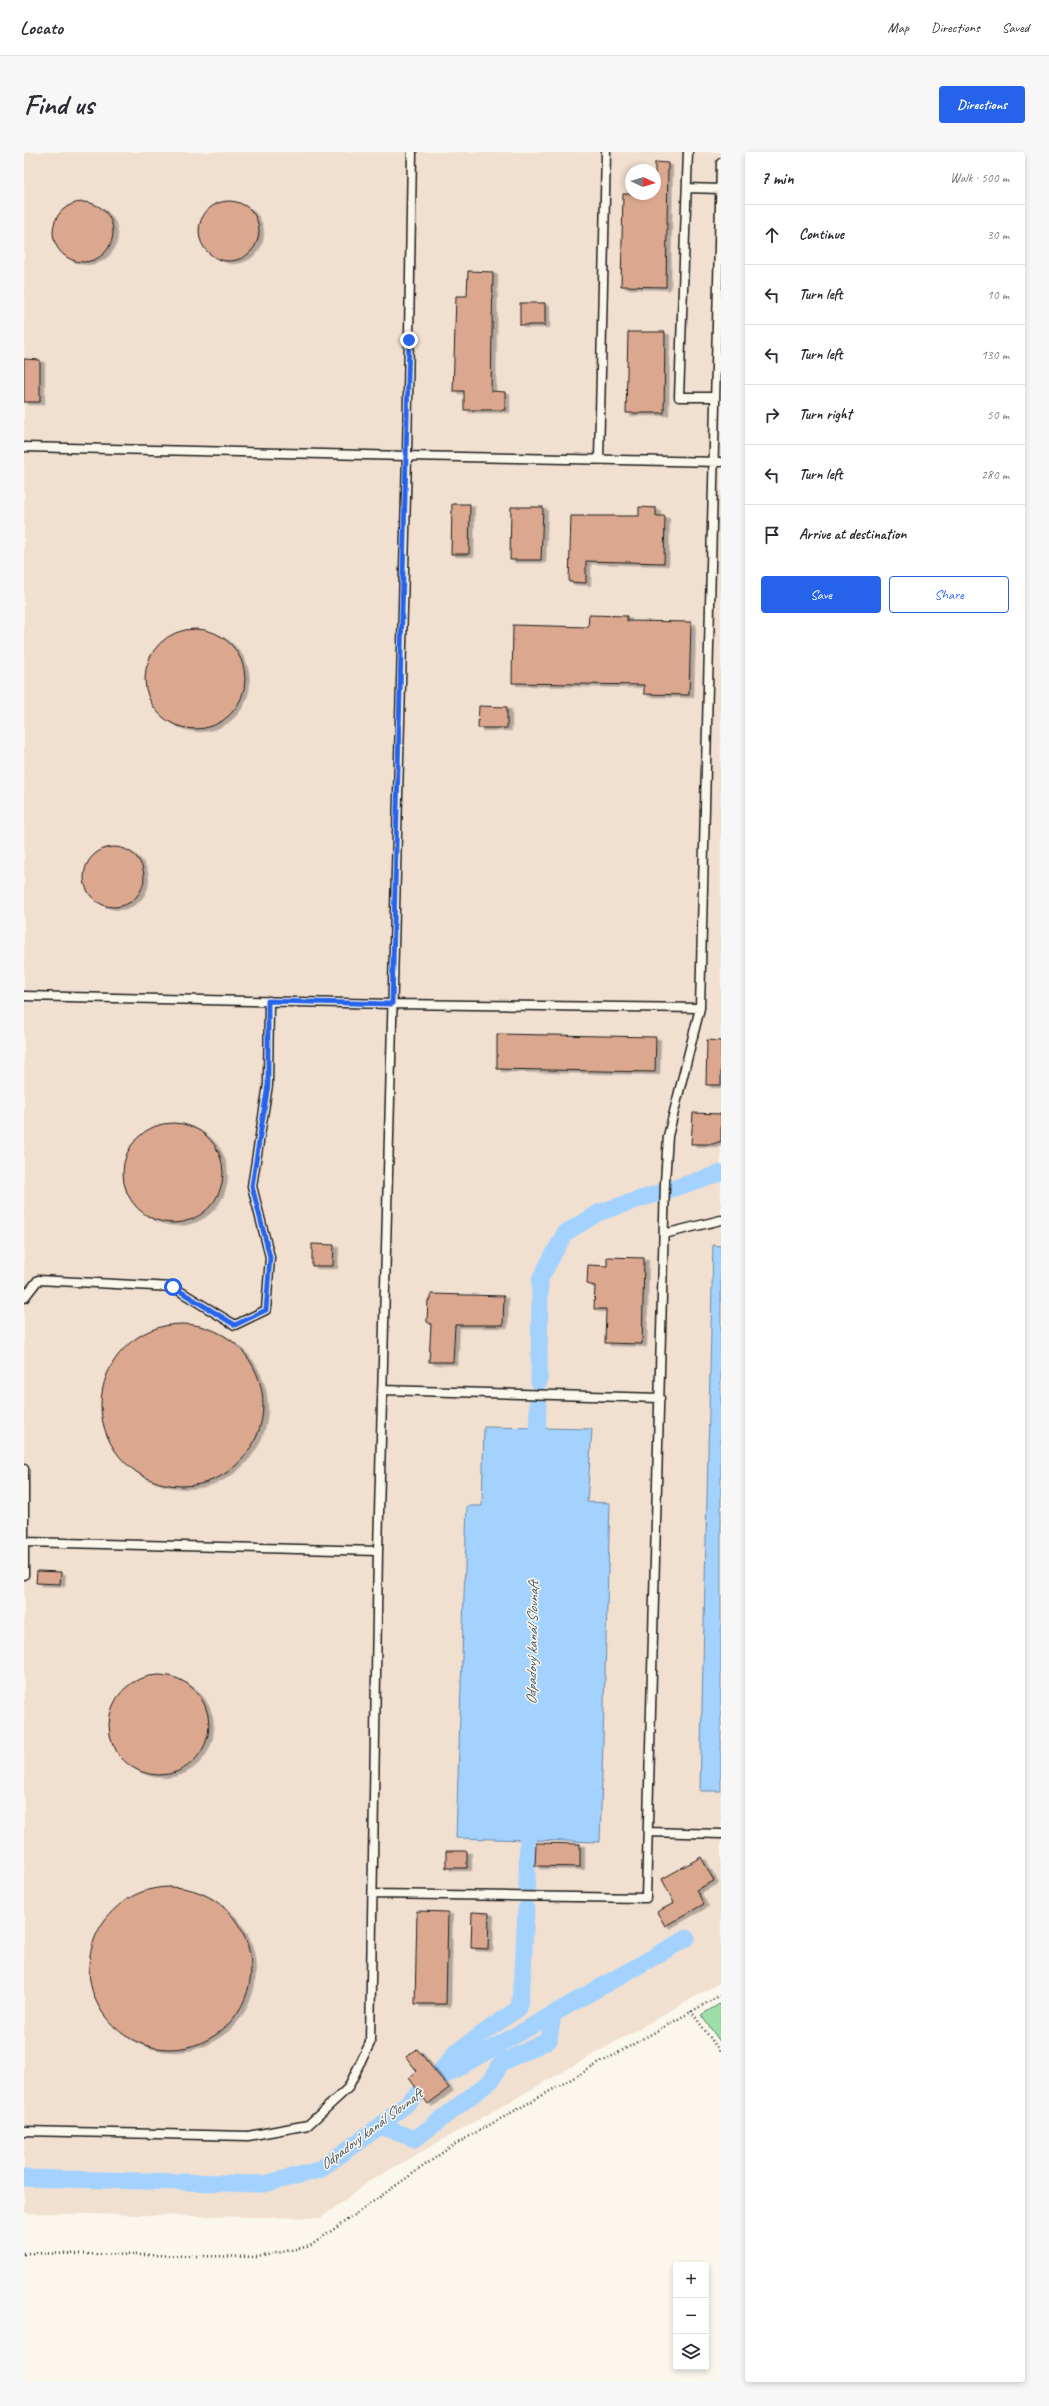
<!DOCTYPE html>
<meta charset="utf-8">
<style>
:root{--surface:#fff;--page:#f7f7f7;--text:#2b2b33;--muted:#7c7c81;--line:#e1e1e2;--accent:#2563eb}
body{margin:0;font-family:Caveat,sans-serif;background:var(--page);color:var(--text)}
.controls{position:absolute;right:12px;bottom:12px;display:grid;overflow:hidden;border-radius:4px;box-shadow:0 2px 6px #0003}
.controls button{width:36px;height:36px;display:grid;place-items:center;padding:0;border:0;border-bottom:1px solid var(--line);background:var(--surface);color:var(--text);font:20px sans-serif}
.compass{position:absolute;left:601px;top:12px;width:36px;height:36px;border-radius:50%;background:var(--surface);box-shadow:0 2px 6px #0003;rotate:94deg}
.stop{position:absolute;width:12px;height:12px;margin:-9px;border:3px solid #2563eb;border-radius:50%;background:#fff}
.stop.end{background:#2563eb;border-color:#fff;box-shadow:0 1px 4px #0008}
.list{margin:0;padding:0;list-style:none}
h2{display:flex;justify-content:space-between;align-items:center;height:52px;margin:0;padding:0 16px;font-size:17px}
h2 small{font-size:13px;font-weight:400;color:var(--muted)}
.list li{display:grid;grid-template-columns:26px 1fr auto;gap:12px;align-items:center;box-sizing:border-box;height:60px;padding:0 16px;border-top:1px solid var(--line)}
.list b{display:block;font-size:15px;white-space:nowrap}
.list em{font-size:13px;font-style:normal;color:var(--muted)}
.actions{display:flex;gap:8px;padding:12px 16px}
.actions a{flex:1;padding:9px 0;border:1px solid var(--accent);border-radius:4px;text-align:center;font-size:14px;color:var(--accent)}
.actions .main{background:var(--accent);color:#fff}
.icon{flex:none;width:22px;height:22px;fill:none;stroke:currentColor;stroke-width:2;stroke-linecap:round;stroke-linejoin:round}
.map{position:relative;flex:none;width:697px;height:2230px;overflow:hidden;border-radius:4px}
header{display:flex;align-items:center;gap:24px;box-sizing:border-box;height:56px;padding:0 20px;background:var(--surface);border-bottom:1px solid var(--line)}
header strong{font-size:19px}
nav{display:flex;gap:22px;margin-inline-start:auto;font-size:14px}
.intro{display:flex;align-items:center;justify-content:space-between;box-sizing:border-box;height:96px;padding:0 24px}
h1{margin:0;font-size:28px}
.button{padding:10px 18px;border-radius:4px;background:var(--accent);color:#fff;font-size:14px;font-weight:700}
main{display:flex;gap:24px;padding:0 24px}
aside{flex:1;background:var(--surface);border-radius:4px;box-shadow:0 2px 6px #0003}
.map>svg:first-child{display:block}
.built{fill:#f1dfd0;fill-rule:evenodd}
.green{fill:#9edfa9;stroke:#5d7e62}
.water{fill:#a3d2ff;stroke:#6d89a4}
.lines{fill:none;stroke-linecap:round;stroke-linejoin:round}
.canal{stroke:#a3d2ff;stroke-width:17}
.building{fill:#dba88f;stroke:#1c1c1c;filter:url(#shadow)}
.lane-casing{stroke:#1c1c1c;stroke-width:11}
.path{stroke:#1c1c1c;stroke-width:2.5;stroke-dasharray:1 3;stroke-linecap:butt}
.lane{stroke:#fbf7ec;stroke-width:8}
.route{stroke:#2563eb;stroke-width:5}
.labels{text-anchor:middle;stroke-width:3;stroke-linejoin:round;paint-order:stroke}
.water-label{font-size:15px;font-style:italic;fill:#445360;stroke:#fbf7ec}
</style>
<header>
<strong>Locato</strong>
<nav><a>Map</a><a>Directions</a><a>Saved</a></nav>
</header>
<div class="intro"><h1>Find us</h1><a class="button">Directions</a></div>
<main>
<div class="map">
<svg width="697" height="2230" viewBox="0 0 697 2230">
<defs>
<filter id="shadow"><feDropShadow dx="4.5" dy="2.5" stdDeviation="0" flood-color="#0004"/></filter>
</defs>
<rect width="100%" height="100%" fill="#fbf7ec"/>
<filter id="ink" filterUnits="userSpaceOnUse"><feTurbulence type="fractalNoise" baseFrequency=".025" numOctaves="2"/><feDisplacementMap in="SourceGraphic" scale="8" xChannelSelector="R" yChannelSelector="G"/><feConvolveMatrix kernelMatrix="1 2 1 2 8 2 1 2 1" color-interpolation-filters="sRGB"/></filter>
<g filter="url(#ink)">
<path class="built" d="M0,0H697V1830L344,2030L297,2066L0,2061ZM607,18H631V42H607Z"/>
<path class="green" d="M697,1851V1891L677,1863Z"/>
<path class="water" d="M689,1093L697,1094V1639H676Z
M460,1275L568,1277L563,1350L586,1351L576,1690L432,1686L443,1354H458Z"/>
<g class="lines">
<path class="canal" d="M515,1230L516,1127L541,1081L576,1060L697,1021
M513,1299L514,1249
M503,1734L504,1665
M416,1926L663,1786
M356,1974L391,1987L468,1928L477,1911L525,1888L529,1862
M0,2026L240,2032L295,2018L356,1974L407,1931L432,1900L495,1856L499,1819L502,1757"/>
</g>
<path class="building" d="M631,10L644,11L642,135L597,134L599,42H631Z
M175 79a30 30 0 1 1 60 0a30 30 0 1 1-60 0Z
M29 80a30 30 0 1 1 60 0a30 30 0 1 1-60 0Z
M444,119L469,120L467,239L481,240V258H440V239H429L432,144H443Z
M496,151H521V173H496Z
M604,180H641L640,261H602Z
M0,207L16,208V250H0Z
M428,352H446L445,402H427Z
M487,355H519L517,408H486Z
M615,355L632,356V364H641L640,411L562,409V431L545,430L547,364H615Z
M565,463L603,464V469L667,470L665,543L620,542V533L488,531L489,473L564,475Z
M121 527a50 50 0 1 1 100 0a50 50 0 1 1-100 0Z
M455,554L483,555V576H454Z
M60 725a30 30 0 1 1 60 0a30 30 0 1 1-60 0Z
M473,882L632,885L631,920L473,917Z
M683,888L697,889V933H682Z
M669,961L697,962V989L689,992H667Z
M99 1021a50 50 0 1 1 100 0a50 50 0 1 1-100 0Z
M288,1092L310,1093L309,1114H288Z
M583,1105L620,1106L618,1192L581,1191L582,1157H570L571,1134L563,1132L564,1113L583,1114Z
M407,1142L480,1144L479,1173H431L429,1210H405L407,1172L403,1170L404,1148H407Z
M77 1253a81 81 0 1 1 162 0a81 81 0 1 1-162 0Z
M13,1419L37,1420L36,1432L12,1431Z
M85 1573a50 50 0 1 1 100 0a50 50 0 1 1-100 0Z
M512,1691L556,1692V1715L511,1714Z
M422,1699H443V1716H422Z
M677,1705L690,1729L672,1738L680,1752L641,1774L633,1760L650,1751L638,1727Z
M65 1816a81 81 0 1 1 162 0a81 81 0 1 1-162 0Z
M393,1759L424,1760L422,1852H391Z
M448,1760L465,1761L464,1797L447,1796Z
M393,1897L425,1936L404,1952L385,1926L393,1919L382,1905Z"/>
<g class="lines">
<g class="lane-casing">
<path id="lane" d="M388,0L383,304L697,310
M664,0L655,245H691
M663,36L696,37
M0,295L383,304L354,1399
M575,307L582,0
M0,844L368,852L676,856
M640,1082L697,1068
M0,1146L14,1128L149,1135L211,1173L242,1158L246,1105L228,1034L244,933L245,849
M358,1238L636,1246
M0,1317V1423
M0,1390L354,1399L346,1891L324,1936L284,1973L224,1984L0,1979
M624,1680L697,1682
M349,1742L622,1746L641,1030L644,984L676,856L697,11"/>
</g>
<path class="path" d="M667,1859L697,1901
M0,2101L234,2105L286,2094L428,1994L697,1843"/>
<use href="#lane" class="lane"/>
</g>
</g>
<g class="lines" filter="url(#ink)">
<path class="route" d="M149,1135L211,1173L242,1158L246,1105L228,1034L244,933V849L368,852L385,188"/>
</g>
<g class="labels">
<g class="water-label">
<text transform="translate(508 1491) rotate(-89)" y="5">Odpadový kanál Slovnaft</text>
<text transform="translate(347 1977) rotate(-37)" y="5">Odpadový kanál Slovnaft</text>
</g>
</g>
</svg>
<div class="controls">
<button>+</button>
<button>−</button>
<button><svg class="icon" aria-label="layers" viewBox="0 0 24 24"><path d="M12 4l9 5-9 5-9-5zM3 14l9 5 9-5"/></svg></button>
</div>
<svg class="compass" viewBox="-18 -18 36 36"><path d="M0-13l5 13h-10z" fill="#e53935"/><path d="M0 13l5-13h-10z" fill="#7c7c81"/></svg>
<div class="stop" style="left:149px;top:1135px"></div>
<div class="stop end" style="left:385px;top:188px"></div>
</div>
<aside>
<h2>7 min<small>Walk · 500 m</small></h2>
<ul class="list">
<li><svg class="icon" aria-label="ahead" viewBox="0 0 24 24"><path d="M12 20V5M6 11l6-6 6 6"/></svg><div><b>Continue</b></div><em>30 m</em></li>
<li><svg class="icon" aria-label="left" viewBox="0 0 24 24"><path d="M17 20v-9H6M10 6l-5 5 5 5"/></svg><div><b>Turn left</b></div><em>10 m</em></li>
<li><svg class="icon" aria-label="left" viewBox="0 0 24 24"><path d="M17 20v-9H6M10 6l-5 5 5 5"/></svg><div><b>Turn left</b></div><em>130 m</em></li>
<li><svg class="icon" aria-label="right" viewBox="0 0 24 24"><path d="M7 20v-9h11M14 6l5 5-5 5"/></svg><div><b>Turn right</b></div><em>50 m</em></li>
<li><svg class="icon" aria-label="left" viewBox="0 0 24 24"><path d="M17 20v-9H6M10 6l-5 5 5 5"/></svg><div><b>Turn left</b></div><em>280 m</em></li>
<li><svg class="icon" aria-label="arrive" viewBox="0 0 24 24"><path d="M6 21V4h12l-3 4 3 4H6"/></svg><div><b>Arrive at destination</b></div></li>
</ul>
<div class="actions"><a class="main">Save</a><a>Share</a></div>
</aside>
</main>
